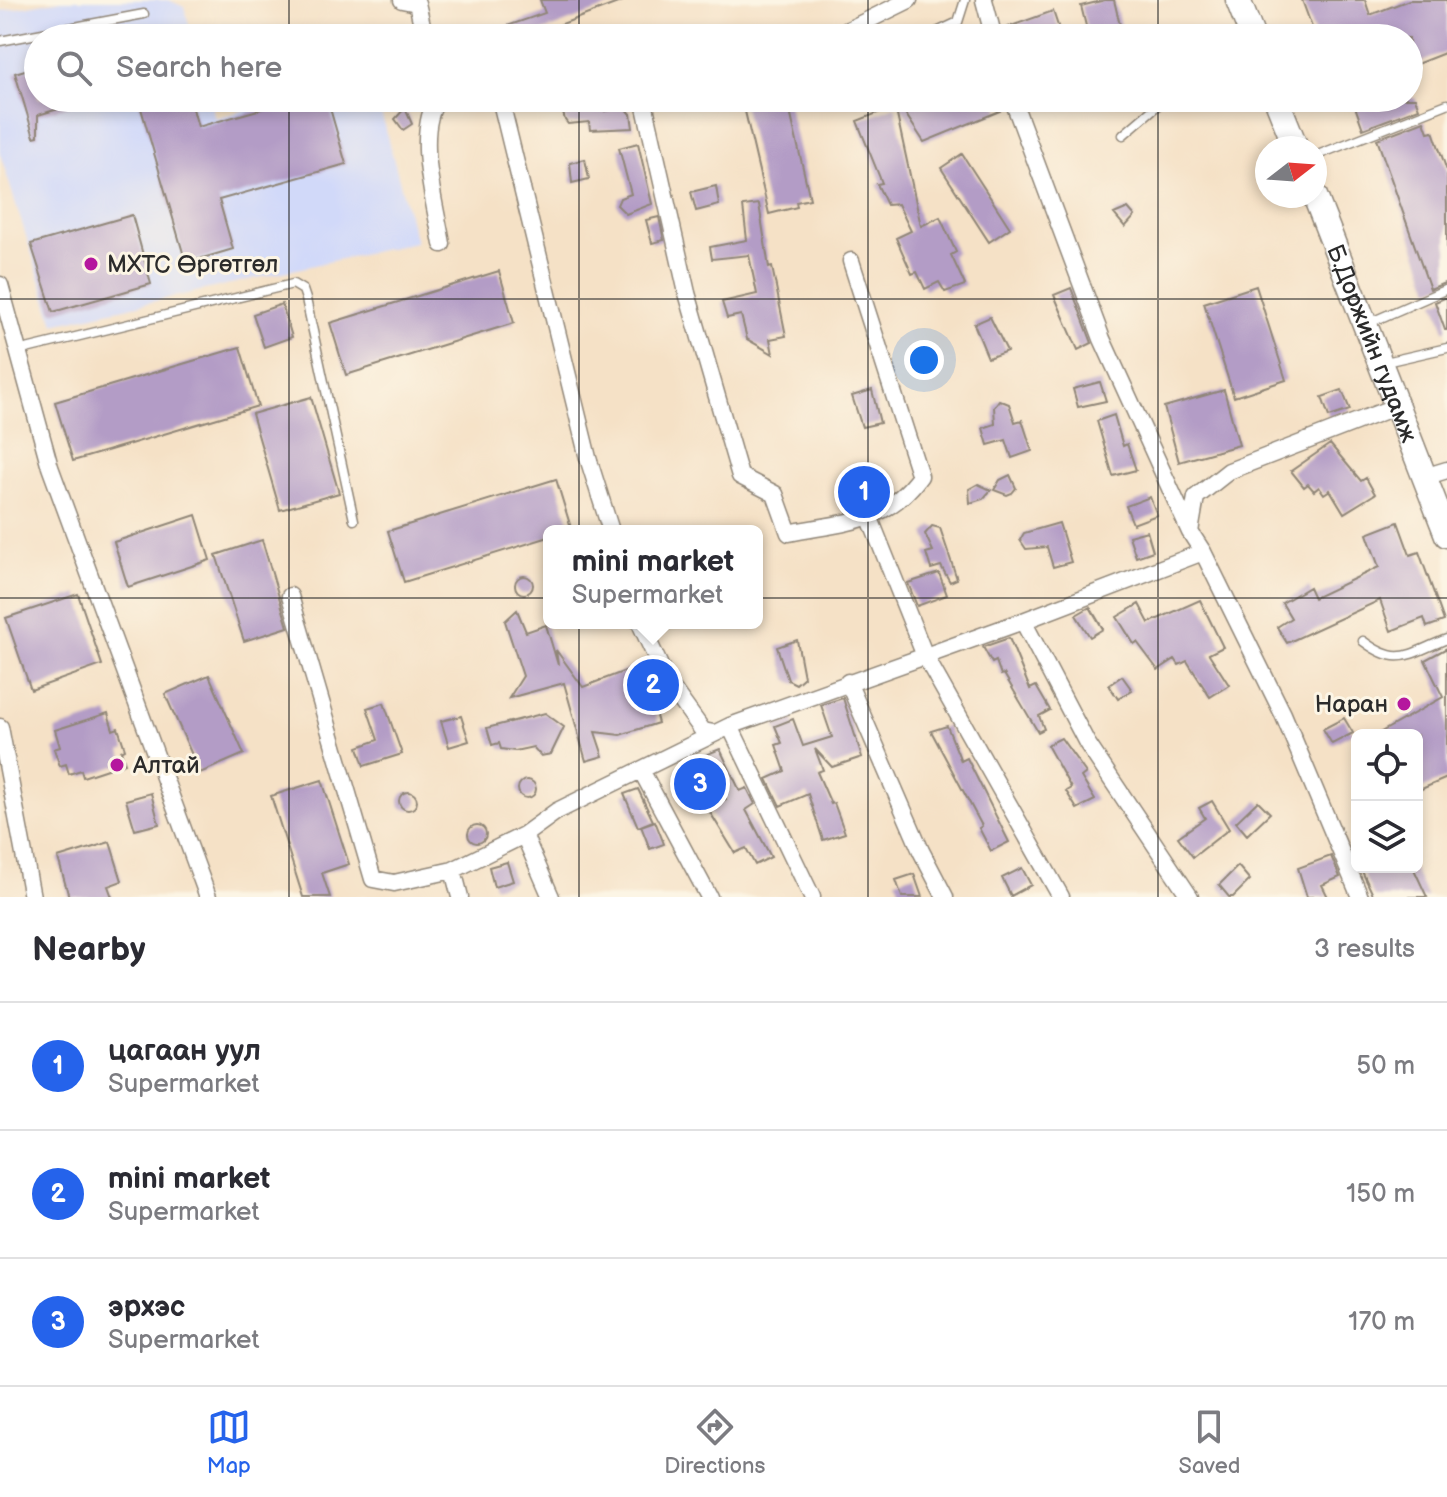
<!DOCTYPE html>
<meta charset="utf-8">
<style>
:root{--surface:#fff;--page:#f7f7f7;--text:#2b2b33;--muted:#7c7c81;--line:#e1e1e2;--accent:#2563eb}
body{margin:0;font-family:"Balsamiq Sans",sans-serif;background:var(--page);color:var(--text)}
.controls{position:absolute;right:24px;bottom:24px;display:grid;overflow:hidden;border-radius:12px;box-shadow:0 4px 12px #0003}
.controls button{width:72px;height:72px;display:grid;place-items:center;padding:0;border:0;border-bottom:2px solid var(--line);background:var(--surface);color:var(--text);font:40px sans-serif}
.compass{position:absolute;left:1255px;top:136px;width:72px;height:72px;border-radius:50%;background:var(--surface);box-shadow:0 4px 12px #0003;rotate:73deg}
.you{position:absolute;left:924px;top:360px;width:28px;height:28px;margin:-20px;border:6px solid #fff;border-radius:50%;background:#1a73e8;box-shadow:0 0 0 12px #1a73e833}
.badge{display:grid;place-items:center;width:52px;height:52px;border-radius:50%;background:var(--accent);color:#fff;font-size:26px;font-weight:700}
.pin{position:absolute;translate:-50% -50%;border:4px solid #fff;box-shadow:0 2px 8px #0006}
.popup{position:absolute;left:543px;top:525px;width:220px;height:104px;box-sizing:border-box;display:grid;place-content:center;border-radius:12px;background:var(--surface);filter:drop-shadow(0 2px 6px #0005);font-size:26px;white-space:nowrap;color:var(--muted)}
.popup b{font-size:30px;color:var(--text)}
.popup::after{content:'';position:absolute;left:50%;top:100%;margin-left:-16px;border:16px solid transparent;border-top-color:var(--surface)}
.list{margin:0;padding:0;list-style:none}
h2{display:flex;justify-content:space-between;align-items:center;height:104px;margin:0;padding:0 32px;font-size:34px}
h2 small{font-size:26px;font-weight:400;color:var(--muted)}
.list li{display:grid;grid-template-columns:52px 1fr auto;gap:24px;align-items:center;box-sizing:border-box;height:128px;padding:0 32px;border-top:2px solid var(--line)}
.list b{display:block;font-size:30px;white-space:nowrap}
.list p{margin:0;font-size:26px;white-space:nowrap;color:var(--muted)}
.list em{font-size:26px;font-style:normal;color:var(--muted)}
.icon{flex:none;width:44px;height:44px;fill:none;stroke:currentColor;stroke-width:2;stroke-linecap:round;stroke-linejoin:round}
.map{position:relative;flex:none;width:1447px;height:897px;overflow:hidden}
.search{position:absolute;background:var(--surface);box-shadow:0 4px 12px #0003;left:24px;right:24px;top:24px;height:88px;display:flex;align-items:center;gap:20px;box-sizing:border-box;padding:0 28px;border-radius:44px;color:var(--muted);font-size:30px}
.sheet{height:488px;background:var(--surface)}
nav{display:flex;justify-content:space-around;align-items:center;box-sizing:border-box;height:112px;border-top:2px solid var(--line);background:var(--surface);font-size:22px;color:var(--muted)}
nav a{display:grid;justify-items:center;gap:4px}
nav .on{color:var(--accent)}
.map>svg:first-child{display:block}
.built{fill:#d1d9f9}
.building{fill:#b39cc6}
.lines{fill:none;stroke-linecap:round;stroke-linejoin:round}
.service-casing{stroke:#908678;stroke-width:11}
.minor-casing{stroke:#908678;stroke-width:19}
.primary-casing{stroke:#908678;stroke-width:27}
.service{stroke:#fff;stroke-width:8}
.minor{stroke:#fff;stroke-width:16}
.primary{stroke:#fff;stroke-width:24}
.grid{fill:none;stroke:#2b2b2b;stroke-width:2;stroke-opacity:0.55}
.poi-dot{fill:#b5179e;stroke:#fcf5e5;stroke-width:3}
.labels{text-anchor:middle;stroke-width:6;stroke-linejoin:round;paint-order:stroke}
.poi-label{font-size:24px;fill:#2b2b2b;stroke:#fcf5e5;text-anchor:start}
.street-label{font-size:24px;fill:#2b2b2b;stroke:#fcf5e5}
</style>
<div class="map">
<svg width="1447" height="897" viewBox="0 0 1447 897">
<rect width="100%" height="100%" fill="#fcf5e5"/>
<filter id="ink" filterUnits="userSpaceOnUse"><feTurbulence type="fractalNoise" baseFrequency=".0125" numOctaves="2"/><feDisplacementMap in="SourceGraphic" scale="16" xChannelSelector="R" yChannelSelector="G"/><feConvolveMatrix kernelMatrix="1 2 1 2 8 2 1 2 1" color-interpolation-filters="sRGB"/></filter>
<filter id="wash" filterUnits="userSpaceOnUse"><feTurbulence type="fractalNoise" baseFrequency=".006" numOctaves="4" result="noise"/><feDisplacementMap in="SourceGraphic" scale="32" xChannelSelector="R" yChannelSelector="G"/><feGaussianBlur stdDeviation="1.8" result="paint"/><feColorMatrix in="noise" values="0 0 0 0 0 0 0 0 0 0 0 0 0 0 0 0 0 1.4 0 .05"/><feComposite in="paint" operator="in"/></filter>
<g filter="url(#wash)">
<rect width="100%" height="100%" fill="#f5e1c6"/>
<path class="built" d="M62,0H169L184,7L193,38H38V98H209L215,118L293,98H377L416,242L54,324L0,154V11Z"/>
<g id="blocks">
<path class="building" d="M540,0H623V1L525,38H513L507,26L545,13Z
M1105,0H1114L1123,38H1089L1081,6Z
M1302,0H1365L1370,15L1409,0H1447V52L1409,67V38H1316Z
M1053,11L1062,38H1005L1003,29Z
M38,66V98H82V102L38,115V136L34,137L15,73Z
M138,98H190L198,127L300,98H327L346,164L219,200L233,249L186,263Z
M763,98H787L810,199L796,202L797,207L769,214L744,107Z
M914,98H995L1000,111L924,142L899,104Z
M1352,98H1415L1419,108L1363,129Z
M603,103L605,111L625,107L631,114L633,128L590,130L589,122L568,124L565,120L563,113L569,109L588,110L587,105Z
M895,106L921,226L940,217L956,252L951,255L965,285L945,292L939,282L925,289L917,272L912,274L896,238L911,231L898,204L887,205L877,184L882,183L857,121Z
M405,108L412,124L403,130L395,119Z
M1424,121L1428,132L1433,131L1447,171V282L1430,289L1377,139Z
M638,143L652,204L626,214L617,205L620,198L631,194L619,148Z
M962,154L1010,228L989,242L941,168Z
M585,159L589,179L572,183L570,163Z
M716,186L719,205L696,211L691,192Z
M759,204L769,268L772,267L786,336L770,339L773,354L747,339L741,315L727,318L722,302L757,294L749,255L712,259L710,247L747,240L743,206Z
M1128,208L1135,216L1125,227L1114,214Z
M132,215L151,284L53,312L31,244Z
M659,217L664,240L652,243L646,220Z
M499,271L514,323L346,375L330,323Z
M1256,286L1286,380L1234,397L1204,303Z
M1071,288L1092,343L1078,350L1054,295Z
M1447,297V330H1445L1435,302Z
M282,304L292,337L264,347L253,314Z
M990,317L1007,351L988,358L974,324Z
M240,347L258,406L73,461L55,402Z
M1100,382L1106,401L1078,407L1073,389Z
M872,390L880,423L862,427L852,396Z
M1224,390L1239,445L1179,462L1164,407Z
M1342,390L1350,410L1329,417L1322,397Z
M311,397L339,493L280,510L252,414Z
M999,400L1009,404L1015,422L1022,420L1032,451L1012,458L1006,440L988,445L983,428L995,424L994,407Z
M1114,415L1123,446L1127,444L1136,470L1113,476L1097,421Z
M1330,444L1361,481L1366,478L1375,494L1344,513L1330,490L1324,494L1319,487L1314,491L1308,484L1304,487L1291,471Z
M1010,475L1016,488L1012,493L1007,495L994,490L1000,480Z
M556,479L572,531H549V537L404,582L388,531Z
M978,484L991,490L983,499L970,503L969,489Z
M1150,497L1157,515L1133,524L1126,506Z
M196,515L210,560L128,587L114,542Z
M1398,522L1410,555L1419,552L1444,621L1427,627L1424,618L1391,631L1380,600L1287,643L1277,627L1291,618L1282,603L1309,587L1314,598L1379,567L1367,534Z
M1059,523L1071,562L1053,567L1047,547L1026,549L1020,540L1024,533Z
M932,526L940,528L957,579L950,582L941,566L931,569L926,553L933,551L925,534Z
M1147,531L1153,551L1136,557L1129,536Z
M262,540L288,627L244,641L216,555Z
M939,573L947,595L917,606L908,583Z
M515 585a9 9 0 1 1 18 0a9 9 0 1 1-18 0Z
M78,594L102,665L31,690L6,618Z
M1200,600L1223,647L1209,654L1229,685L1210,697L1187,661L1179,665L1175,659L1158,670L1137,642L1134,644L1117,617L1139,604L1149,623Z
M1090,607L1103,629L1090,637L1076,615Z
M517,610L526,632L546,625L558,665L556,650L583,687L641,665L658,723L620,735L595,732L603,756L586,761L564,683L509,698L523,676L505,621Z
M1009,638L1030,689L1036,686L1050,710L1039,716L1044,729L1038,732L1004,674L1001,675L996,661L992,663L983,647Z
M797,640L804,677L796,684L788,680L777,647Z
M1447,648V778L1417,791V735H1376L1443,697L1425,660Z
M209,675L244,754L200,773L165,694Z
M1122,676L1132,690L1118,699L1109,685Z
M843,698L862,757L832,767L815,749L823,770L817,772L831,804L834,803L845,833L823,840L808,794L780,806L767,779L785,771L776,745L782,743L775,726L793,719L803,746L832,737L821,705Z
M384,703L402,754L364,766L358,747L378,740L367,708Z
M108,713L113,730L118,728L125,749L121,751L125,763L83,777L81,770L69,774L66,764L60,766L54,749L60,747L55,730Z
M545,713L564,727L551,754L541,756L533,747L515,751L501,749L499,743L492,745L487,728Z
M461,716L469,741L449,747L441,721Z
M1344,718L1353,733L1332,744L1323,729Z
M947,726L961,761L967,758L1009,842L991,851L979,828L982,826L931,731Z
M1061,738L1086,773L1081,777L1095,800L1077,809L1066,791L1071,788L1047,745Z
M720,749L740,791L747,788L755,804L746,810L771,857L755,865L746,848L735,853L708,809L726,799L705,755Z
M322,780L349,864L322,873L330,897H303L271,796Z
M518 789a9 9 0 1 1 18 0a9 9 0 1 1-18 0Z
M638,789L653,821L638,827L624,794Z
M399 801a9 9 0 1 1 18 0a9 9 0 1 1-18 0Z
M151,793L159,824L135,830L126,800Z
M1212,801L1229,829L1193,857L1178,837L1205,818L1199,808Z
M1258,801L1270,813L1247,835L1236,822Z
M655,821L664,844L650,849L641,826Z
M468 834a9 9 0 1 1 18 0a9 9 0 1 1-18 0Z
M110,842L122,881L108,886L112,897H69L58,858Z
M1331,856L1340,877L1322,885L1328,897H1307L1298,868Z
M507,862L513,881L494,887L489,867Z
M1238,866L1250,880L1233,897H1229L1219,885Z
M1360,867H1413L1427,897H1374Z
M1022,868L1031,885L1011,896L1002,878Z
M914,874L922,897H902L896,880Z"/>
</g>
</g>
<g filter="url(#ink)">
<use href="#blocks" fill-opacity="0" stroke="#908678" stroke-width="2"/>
<g class="lines">
<g class="service-casing">
<path id="service" d="M924,38L958,22L965,0
M0,41L144,14
M1123,135L1166,98
M1315,156L1447,104
M1369,323L1447,289
M18,351L293,284L303,290L306,299L354,520
M1381,363L1447,348
M1363,641C1399,668 1408,654 1447,639"/>
</g>
<g class="minor-casing">
<path id="minor" d="M402,0L417,3L425,38
M984,0L994,38
M832,38L909,0
M439,98C413,129 436,207 442,244
M463,98H476
M500,98L588,458L611,531
M643,98L687,293L740,476L775,494L789,533C842,522 886,524 920,476L851,261
M1012,98L1102,339L1190,532
M0,285L50,467L208,897
M1424,477L1447,470
M869,516L925,656L1061,897
M1203,552L1283,714L1360,897
M290,596L373,879L394,883L453,870L524,835L557,811L730,726L1023,621L1203,552L1190,532L1196,497L1229,471L1397,406
M1023,621L1087,743L1190,897
M640,623L667,681L703,731L714,733
M848,682L921,851L945,897
M730,726L812,897
M0,727L32,897
M641,770L709,897
M524,835L551,897
M453,870L460,897"/>
</g>
<g class="primary-casing">
<g id="primary">
<path d="M1238,0L1253,38"/>
<path d="M1276,98L1296,148"/>
<path id="s1" d="M1315,196L1447,535"/>
</g>
</g>
<use href="#service" class="service"/>
<use href="#minor" class="minor"/>
<use href="#primary" class="primary"/>
</g>
</g>
<path class="grid" d="M289,0V38M579,0V38M868,0V38M1158,0V38M289,98V897M579,98V897M868,98V897M1158,98V897M0,299H1447M0,598H1447"/>
<g class="poi-dot">
<circle cx="91" cy="264" r="8"/>
<circle cx="1404" cy="704" r="8"/>
<circle cx="117" cy="765" r="8"/>
</g>
<g class="labels">
<g class="poi-label">
<text x="107" y="272">МХТС Өргөтгөл</text>
<text x="1388" y="712" text-anchor="end">Наран</text>
<text x="133" y="773">Алтай</text>
</g>
<g class="street-label">
<text dy="8" stroke="none"><textPath href="#s1" startOffset="158">Б.Доржийн гудамж</textPath></text>
</g>
</g>
</svg>
<div class="controls">
<button><svg class="icon" aria-label="locate" viewBox="0 0 24 24"><circle cx="12" cy="12" r="6"/><path d="M12 2v4M12 18v4M2 12h4M18 12h4"/></svg></button>
<button><svg class="icon" aria-label="layers" viewBox="0 0 24 24"><path d="M12 4l9 5-9 5-9-5zM3 14l9 5 9-5"/></svg></button>
</div>
<svg class="compass" viewBox="-18 -18 36 36"><path d="M0-13l5 13h-10z" fill="#e53935"/><path d="M0 13l5-13h-10z" fill="#7c7c81"/></svg>
<div class="you"></div>
<div class="pin badge" style="left:864px;top:492px">1</div>
<div class="pin badge" style="left:653px;top:685px">2</div>
<div class="popup"><b>mini market</b>Supermarket</div>
<div class="pin badge" style="left:700px;top:784px">3</div>
<div class="search"><svg class="icon" aria-label="search" viewBox="0 0 24 24"><circle cx="10" cy="10" r="6"/><path d="M15 15l6 6"/></svg>Search here</div>
</div>
<section class="sheet">
<h2>Nearby<small>3 results</small></h2>
<ul class="list">
<li><span class="badge">1</span><div><b>цагаан уул</b><p>Supermarket</p></div><em>50 m</em></li>
<li><span class="badge">2</span><div><b>mini market</b><p>Supermarket</p></div><em>150 m</em></li>
<li><span class="badge">3</span><div><b>эрхэс</b><p>Supermarket</p></div><em>170 m</em></li>
</ul>
</section>
<nav>
<a class="on"><svg class="icon" aria-label="map" viewBox="0 0 24 24"><path d="M3 6l6-2 6 2 6-2v14l-6 2-6-2-6 2zM9 4v14M15 6v14"/></svg>Map</a>
<a><svg class="icon" aria-label="directions" viewBox="0 0 24 24"><path d="M12 3l9 9-9 9-9-9zM9 14v-3h6M13 9l2 2-2 2"/></svg>Directions</a>
<a><svg class="icon" aria-label="saved" viewBox="0 0 24 24"><path d="M7 4h10v16l-5-4-5 4z"/></svg>Saved</a>
</nav>
